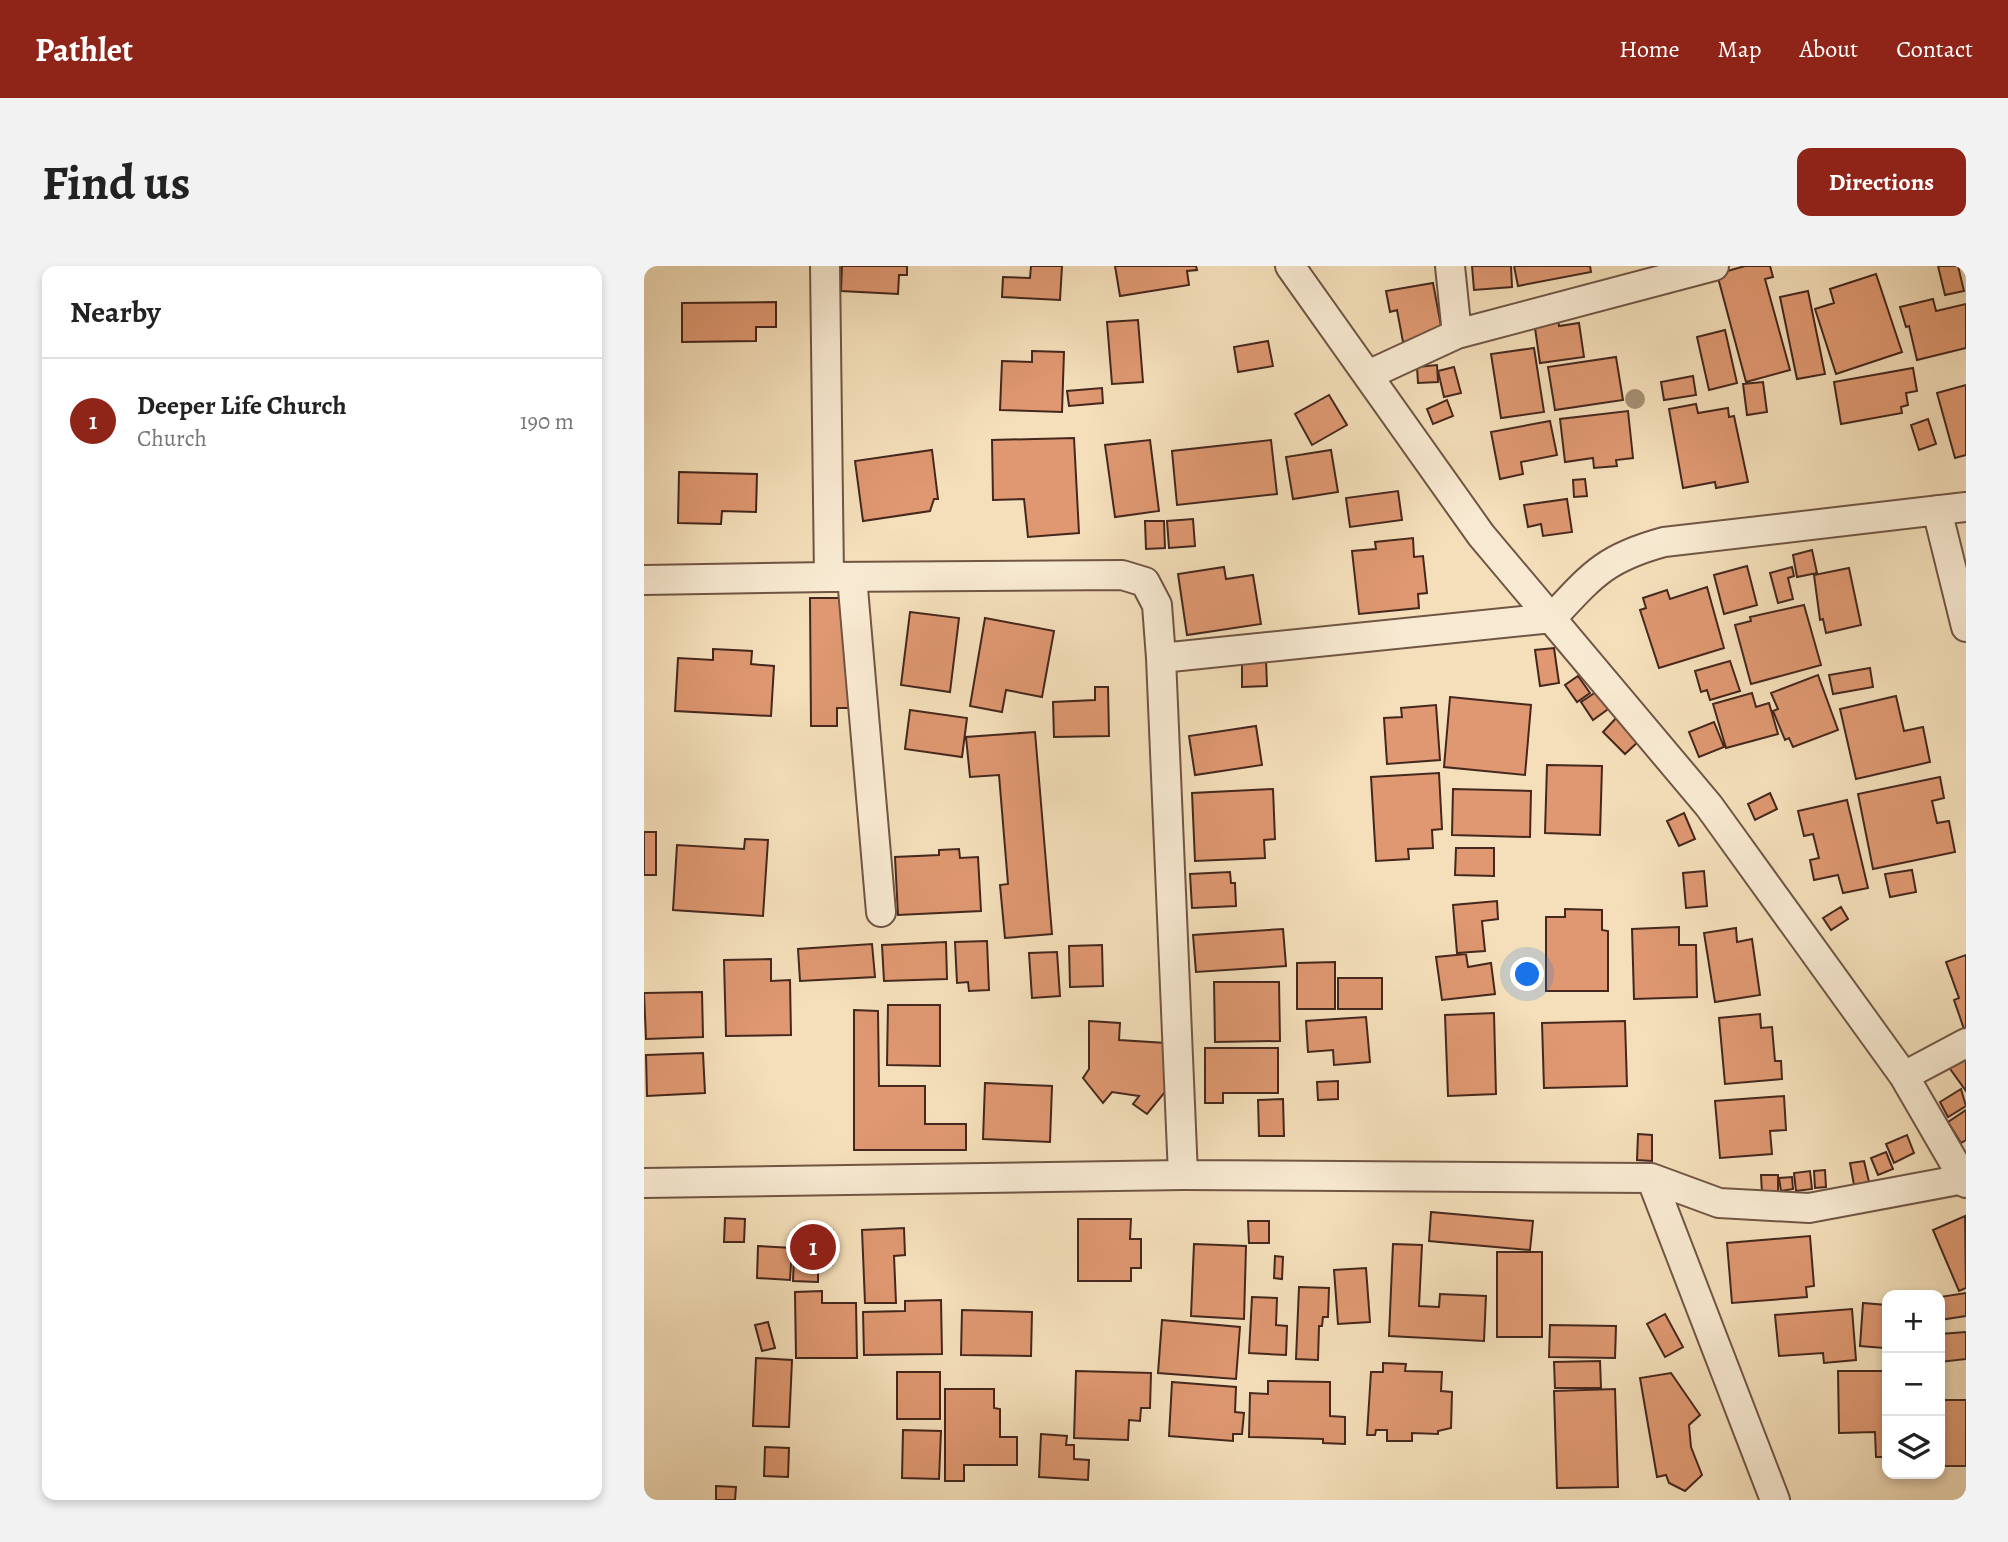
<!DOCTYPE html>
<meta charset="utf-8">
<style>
:root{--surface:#fff;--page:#f2f2f2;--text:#222;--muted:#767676;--line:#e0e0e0;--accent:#8f2418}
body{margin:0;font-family:Alegreya,serif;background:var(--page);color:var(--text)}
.controls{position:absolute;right:21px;bottom:21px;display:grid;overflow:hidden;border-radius:14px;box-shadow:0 4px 10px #0003}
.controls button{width:63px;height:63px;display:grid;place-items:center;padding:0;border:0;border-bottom:2px solid var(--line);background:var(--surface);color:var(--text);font:35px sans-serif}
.you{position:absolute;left:884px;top:709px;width:24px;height:24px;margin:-18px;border:5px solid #fff;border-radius:50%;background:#1a73e8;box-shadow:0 0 0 10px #1a73e833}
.badge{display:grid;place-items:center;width:46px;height:46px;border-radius:50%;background:var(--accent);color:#fff;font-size:23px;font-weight:700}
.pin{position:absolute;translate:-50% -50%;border:4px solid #fff;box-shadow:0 2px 7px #0006}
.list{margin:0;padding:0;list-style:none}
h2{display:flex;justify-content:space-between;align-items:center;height:91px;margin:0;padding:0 28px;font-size:30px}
h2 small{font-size:23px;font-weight:400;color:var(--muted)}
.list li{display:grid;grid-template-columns:46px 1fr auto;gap:21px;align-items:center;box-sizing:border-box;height:126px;padding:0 28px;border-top:2px solid var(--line)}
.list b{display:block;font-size:26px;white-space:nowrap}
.list p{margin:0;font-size:23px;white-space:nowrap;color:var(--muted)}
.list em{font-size:23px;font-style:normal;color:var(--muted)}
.icon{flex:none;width:38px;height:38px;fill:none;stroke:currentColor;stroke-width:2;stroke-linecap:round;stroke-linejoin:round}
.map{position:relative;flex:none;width:1322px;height:1234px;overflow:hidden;border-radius:14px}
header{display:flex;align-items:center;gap:42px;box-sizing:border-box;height:98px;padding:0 35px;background:var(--accent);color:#fff}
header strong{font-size:33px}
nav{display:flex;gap:38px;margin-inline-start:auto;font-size:24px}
.intro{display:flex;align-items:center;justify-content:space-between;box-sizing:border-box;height:168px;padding:0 42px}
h1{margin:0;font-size:49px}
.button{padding:18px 32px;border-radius:14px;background:var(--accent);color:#fff;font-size:24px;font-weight:700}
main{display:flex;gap:42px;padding:0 42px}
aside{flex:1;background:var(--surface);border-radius:14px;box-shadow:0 4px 10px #0003}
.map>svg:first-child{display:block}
.building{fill:#df9871;stroke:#45271d;stroke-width:2}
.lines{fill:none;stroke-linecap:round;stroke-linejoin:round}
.street-casing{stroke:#715544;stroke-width:32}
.street{stroke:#f8ead2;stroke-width:28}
.tree{fill:#a48f73}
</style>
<header>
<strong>Pathlet</strong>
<nav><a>Home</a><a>Map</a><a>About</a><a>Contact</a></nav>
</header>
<div class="intro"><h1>Find us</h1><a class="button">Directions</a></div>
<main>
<aside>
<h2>Nearby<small></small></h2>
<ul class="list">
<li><span class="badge">1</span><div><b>Deeper Life Church</b><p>Church</p></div><em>190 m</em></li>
</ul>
</aside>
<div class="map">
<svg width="1322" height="1234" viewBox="0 0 1322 1234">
<rect width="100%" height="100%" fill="#f4dfba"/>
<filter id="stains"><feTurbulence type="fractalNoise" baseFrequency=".00286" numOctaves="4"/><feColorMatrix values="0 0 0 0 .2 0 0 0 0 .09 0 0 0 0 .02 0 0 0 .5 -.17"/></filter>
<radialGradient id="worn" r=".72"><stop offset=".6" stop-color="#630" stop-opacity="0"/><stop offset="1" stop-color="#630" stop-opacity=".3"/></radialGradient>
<path class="building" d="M198,0H263V9H255L254,28L197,25Z
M387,0H418L416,34L358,31L359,11L386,12Z
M471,0H552L553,4L543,5L545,19L476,30Z
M828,0H867L868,21L830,24Z
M870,0H946L947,6L874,20Z
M1101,0H1126L1129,11L1121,13L1146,104L1102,116L1073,8Z
M1294,0H1314L1320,25L1301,29Z
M1232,8L1258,86L1192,108L1171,43L1190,37L1186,23Z
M789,17L798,65L791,71L759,76L753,44L746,46L742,25Z
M1164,25L1181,108L1153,113L1136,31Z
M1289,33L1292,45L1322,38V82L1273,94L1265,60L1262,61L1256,41Z
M132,36V61H112V75L38,76V37Z
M914,52L915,60L935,57L940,91L896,97L890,55Z
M494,54L499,116L468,118L463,56Z
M1081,64L1093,117L1065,124L1053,71Z
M624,75L629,100L594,106L590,81Z
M890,82L900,146L857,152L847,88Z
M388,85L420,86L418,146L356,144L358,95L388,96Z
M972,91L979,134L911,144L904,101Z
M793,99L794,116L774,117L773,101Z
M810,101L817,127L800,131L794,105Z
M1269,102L1273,125L1262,127L1264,139L1257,141L1258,147L1197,158L1190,116Z
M1049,110L1052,129L1020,134L1017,116Z
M1119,116L1123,146L1103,149L1099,118Z
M1322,119V189L1311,192L1293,127Z
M458,122L459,137L425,140L423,125Z
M685,129L703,159L668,179L651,148Z
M803,134L809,150L789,158L783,143Z
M1052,138L1054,147L1084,142L1085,151L1090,150L1104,216L1072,222L1071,216L1039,222L1025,143Z
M984,145L989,192L972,194L973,200L950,202L949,192L921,196L916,153Z
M1284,153L1292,178L1275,184L1267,159Z
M906,155L913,189L877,196L879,208L856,213L847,166Z
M430,172L435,267L384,271L380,233L349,234L348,174Z
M506,174L515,245L471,251L461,179Z
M627,174L633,228L533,239L528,185Z
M288,184L294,233H290L286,245L219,255L211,195Z
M687,184L694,226L649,233L642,191Z
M35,206L113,208L112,246L78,245L77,258L34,257Z
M941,213L943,230L930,231L929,214Z
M754,225L758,254L706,261L702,232Z
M923,233L928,266L899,270L897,258L884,261L880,239Z
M549,253L551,280L525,282L523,255Z
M501,255H520L521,282L502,283Z
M769,272L770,291L779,290L783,327L774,328L775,342L715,348L708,285L732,283L731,276Z
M1168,284L1173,307L1153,311L1149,289Z
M1103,300L1113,339L1080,348L1070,309Z
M580,301L582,313L609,309L617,358L543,369L534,308Z
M1148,301L1150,310L1144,312L1149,333L1134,337L1126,307Z
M1205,302L1217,359L1182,367L1179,353L1176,354L1170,309Z
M1063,321L1080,382L1015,402L996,344L1002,342L999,332L1023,324L1026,333Z
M166,332H207L208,442H193V460H167Z
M1160,339L1177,399L1107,418L1091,359L1107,355L1106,351Z
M266,346L315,352L306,426L257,419Z
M341,352L410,365L398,431L362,424L358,446L326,440Z
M910,382L915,417L896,420L891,384Z
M69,383L108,385L107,398L130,400L127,450L31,445L34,392L69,394Z
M598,393H622L623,420L598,421Z
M1086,395L1096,425L1066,434L1063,424L1057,426L1051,405Z
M1226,402L1229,421L1189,428L1185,409Z
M1174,409L1194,464L1149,481L1145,472L1141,474L1129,445L1134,443L1127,427Z
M934,410L946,427L933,436L921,419Z
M451,421H464L465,470L410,471L409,436L451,434Z
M955,424L967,441L949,454L937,436Z
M1108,427L1112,441L1125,437L1134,468L1082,482L1069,438Z
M1252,430L1260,465L1279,461L1286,496L1212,513L1196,443Z
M806,431L887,439L881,509L800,501Z
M792,439L796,494L743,498L740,452L758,451L757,442Z
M266,444L323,452L318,491L261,483Z
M974,450L997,473L981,488L959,466Z
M1070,456L1080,481L1055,491L1045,466Z
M612,460L618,499L551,509L545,470Z
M391,466L408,668L361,672L356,619L364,618L355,509L326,511L322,471Z
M903,499L958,500L956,569L901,567Z
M795,507L798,563L788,564L789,582L764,583L765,593L732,595L727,511Z
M1296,511L1300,532L1288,535L1293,557L1305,555L1311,586L1229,603L1214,528Z
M629,523L631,573L620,574L621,592L551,595L548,527Z
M809,523L887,525L886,571L808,569Z
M1126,527L1133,543L1111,554L1104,538Z
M1203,534L1224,622L1199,627L1194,609L1170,614L1166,594L1175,592L1169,568L1160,570L1154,545Z
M1040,547L1051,573L1035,580L1023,555Z
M0,566H12V609H0Z
M101,573L124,574L119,650L29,644L33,579L100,583Z
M812,582H850V610L811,609Z
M315,583L316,592L334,591L337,645L254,649L251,591L295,589V584Z
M1268,604L1272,626L1246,631L1241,608Z
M1060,605L1063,640L1042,642L1039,607Z
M586,606L587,617H591L592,640L548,642L546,608Z
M853,635L854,653L838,655L841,685L813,687L809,639Z
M1197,641L1204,653L1187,664L1179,652Z
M921,643L958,644V664L964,665V725H902V651H921Z
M1035,661V679H1052L1053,731L990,733L988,663Z
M1092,662L1093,676L1108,673L1116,729L1071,736L1060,667Z
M639,663L642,700L552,706L549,669Z
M343,675L345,724L325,725L324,716L313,717L311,676Z
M302,676L303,713L240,715L238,679Z
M228,678L231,711L156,715L154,683Z
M458,679L459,720L426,721L425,680Z
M413,686L416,730L388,732L385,687Z
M822,688L824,701L847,697L851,728L798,734L792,691Z
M1322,689V762L1320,763L1310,734L1315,732L1302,696Z
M127,693V715L146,714L147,769L82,770L80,694Z
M691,696V743H653V697Z
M694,712H738V743H694Z
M570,716H635L636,775L571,776Z
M58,726L59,771L2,773L0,727Z
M244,739H296V800L243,799Z
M210,744L234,745L235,820H281V858H322V884H210Z
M850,747L852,828L804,830L801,749Z
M1116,748L1117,762L1128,761L1131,795H1137L1138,813L1081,818L1075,752Z
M722,751L726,796L690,799L689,784L664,786L662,755Z
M445,755L476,757L475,774L522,777L521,826L503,848L489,838L495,830L468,826L459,837L439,812L445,803Z
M981,755L983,820L900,822L898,757Z
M561,782H634V827H579V837H561Z
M59,787L61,827L3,830L2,789Z
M1322,787V825L1304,800Z
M694,815V833L674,834L673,816Z
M341,817L408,820L406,876L339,873Z
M1317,823L1322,840L1304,851L1296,836Z
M1140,830L1142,864L1126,865L1128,888L1076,892L1071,835Z
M639,833L640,870H615L614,834Z
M1322,844V874L1317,877L1304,856Z
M994,868L1008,869V895L993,894Z
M1263,869L1270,887L1250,897L1242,878Z
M1242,886L1249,903L1234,909L1227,892Z
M1220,895L1225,916L1210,919L1206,897Z
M1181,904L1182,921L1171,922L1170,905Z
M1166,905L1168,923L1152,925L1150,907Z
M1117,909H1134V927H1118Z
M1148,911L1149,923L1137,925L1135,912Z
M787,946L889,955L886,984L785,975Z
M1321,950L1322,1022L1315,1025L1289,964Z
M81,952L101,953L100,976H80Z
M434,953H487L486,973H497V1002H487V1015H434Z
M604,955H625V977H605Z
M151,962L189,964L188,999L174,998V1016L149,1015Z
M260,962L261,989L250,990L252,1037H221L218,964Z
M1166,970L1170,1020L1162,1021L1163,1031L1088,1037L1083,977Z
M550,978L602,980L600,1053L547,1050Z
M749,978L778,979L775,1040L795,1041L796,1028L842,1030L840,1075L745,1070Z
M114,980L148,982L146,1014L113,1012Z
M853,986H898V1071H853Z
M631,990L639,991L638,1013L630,1012Z
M722,1002L726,1056L694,1058L690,1004Z
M655,1021L685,1022L684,1051H679L678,1060H675L674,1094L652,1093Z
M178,1025V1037H212L213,1092H152L151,1026Z
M1322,1027V1050L1296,1054V1031Z
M608,1031L633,1032L632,1059L643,1060L642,1089L605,1087Z
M297,1034L298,1088L220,1089L219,1046L261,1045V1035Z
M1219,1037L1243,1039L1240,1082L1216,1080Z
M1208,1043L1212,1094L1180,1097L1179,1087L1135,1090L1131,1049Z
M318,1044L388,1046L387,1090L317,1089Z
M1021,1048L1039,1081L1021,1091L1003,1058Z
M518,1054L596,1061L592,1113L514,1107Z
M124,1056L131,1082L118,1085L111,1059Z
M906,1059L972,1060L971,1092L905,1091Z
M1322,1066V1093L1296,1096V1068Z
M112,1092L148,1094L145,1161L109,1160Z
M956,1095L957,1122H911L910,1096Z
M739,1097L762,1098L761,1105L798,1106L797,1125L808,1126L807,1162L794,1165V1168L768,1167V1175H743V1164H732L731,1169H723L727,1106H739Z
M432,1105L507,1107L506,1142H497L496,1155L485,1154L484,1174L430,1172Z
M1194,1105H1243V1191H1232L1231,1166L1195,1167Z
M253,1106H296V1153H253Z
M1027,1107L1056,1149L1045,1159L1047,1181L1058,1209L1041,1225L1025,1217L1022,1209L1013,1211L996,1112Z
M624,1115L686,1116V1150L701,1151V1178L679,1177V1173L605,1171L606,1127L624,1128Z
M528,1116L592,1121L591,1146L600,1147L598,1168H589V1175L525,1170Z
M301,1123H350V1142L356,1143V1171H373V1199H320V1215H301Z
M971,1123L974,1221L913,1222L910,1125Z
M1296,1134H1322V1200H1296Z
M259,1164L297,1165L295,1213L258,1212Z
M397,1168L423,1170L422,1179H430V1193L445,1194L444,1214L395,1211Z
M121,1181L145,1182L144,1211L120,1210Z
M72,1220L92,1221L91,1234H72Z"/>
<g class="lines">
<g class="street-casing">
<path id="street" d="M646,0L837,269L1065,540L1260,810L1322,917
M806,0L813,68
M724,109L813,68L1070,0
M1293,244L1322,361
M185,311L478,309L501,316L513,339L517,392L539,909
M208,311L237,646
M0,314L185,311L181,0
M517,392L908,352C948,309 961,292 1020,276L1322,241
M1260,810L1322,777
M1007,912L1131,1234
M0,917L539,909L1007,912L1075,937L1165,942L1320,913"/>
</g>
<use href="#street" class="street"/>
</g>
<circle class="tree" cx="991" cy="133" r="10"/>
<rect width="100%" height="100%" filter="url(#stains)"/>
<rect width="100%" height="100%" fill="url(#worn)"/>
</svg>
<div class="controls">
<button>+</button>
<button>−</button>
<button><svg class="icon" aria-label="layers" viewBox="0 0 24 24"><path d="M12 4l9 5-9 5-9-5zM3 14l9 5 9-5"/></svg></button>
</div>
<div class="you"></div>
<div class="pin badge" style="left:169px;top:981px">1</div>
</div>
</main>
